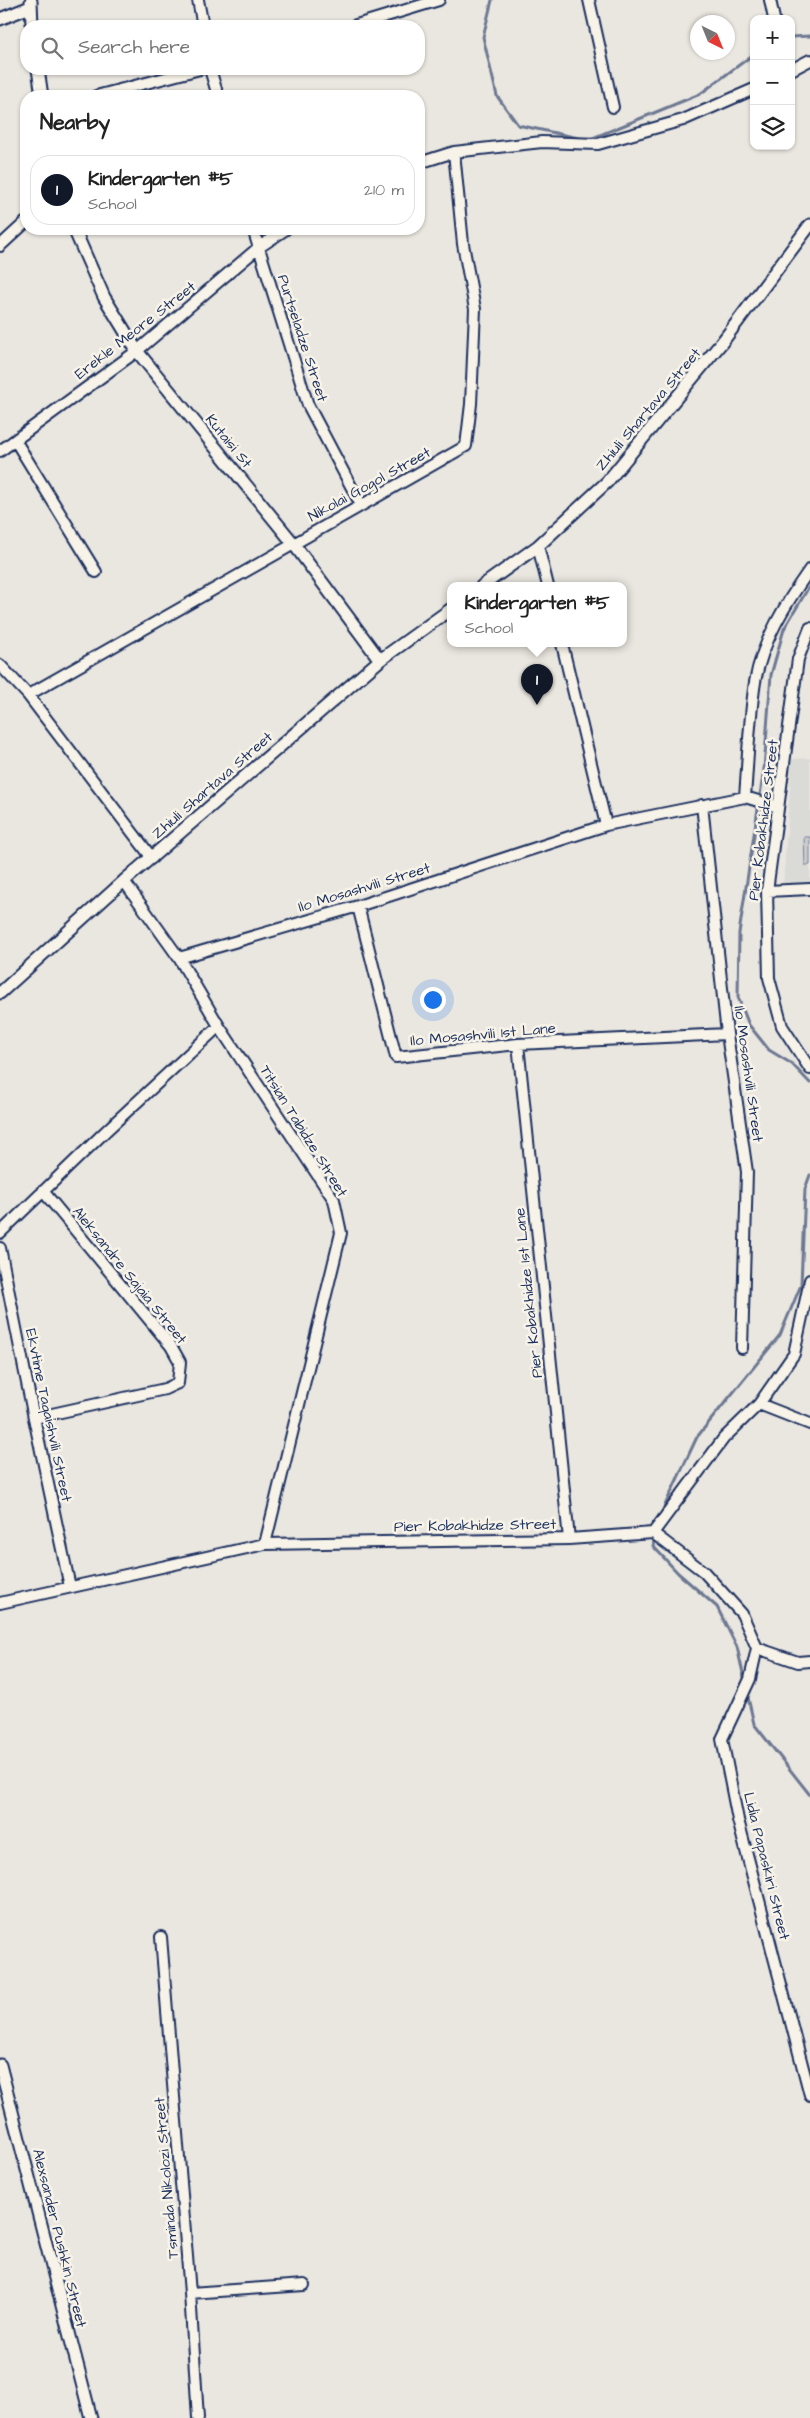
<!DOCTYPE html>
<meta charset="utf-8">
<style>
:root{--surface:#fff;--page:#f6f6f6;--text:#222;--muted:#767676;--line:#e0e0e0;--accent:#111827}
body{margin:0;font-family:"Architects Daughter",sans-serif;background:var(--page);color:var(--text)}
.controls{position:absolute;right:15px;top:15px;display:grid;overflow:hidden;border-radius:10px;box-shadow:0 1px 4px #0004}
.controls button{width:45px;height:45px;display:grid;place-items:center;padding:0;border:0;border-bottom:1px solid var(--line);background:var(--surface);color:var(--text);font:25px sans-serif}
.compass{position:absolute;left:690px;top:15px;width:45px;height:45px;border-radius:50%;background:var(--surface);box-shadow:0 1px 4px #0004;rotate:137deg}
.you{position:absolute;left:432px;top:999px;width:18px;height:18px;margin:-12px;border:4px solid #fff;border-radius:50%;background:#1a73e8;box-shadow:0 0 0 8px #1a73e833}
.badge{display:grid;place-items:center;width:32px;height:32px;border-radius:50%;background:var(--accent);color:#fff;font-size:16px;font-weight:700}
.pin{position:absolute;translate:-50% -41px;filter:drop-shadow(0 1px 2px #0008)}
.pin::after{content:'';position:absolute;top:26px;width:18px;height:15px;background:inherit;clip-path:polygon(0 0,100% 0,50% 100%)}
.popup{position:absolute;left:447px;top:582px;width:180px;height:65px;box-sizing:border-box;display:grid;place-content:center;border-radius:10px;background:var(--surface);filter:drop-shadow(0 1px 4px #0005);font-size:16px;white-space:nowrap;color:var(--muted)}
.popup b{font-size:19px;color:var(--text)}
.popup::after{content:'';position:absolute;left:50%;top:100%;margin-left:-10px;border:10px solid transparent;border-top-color:var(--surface)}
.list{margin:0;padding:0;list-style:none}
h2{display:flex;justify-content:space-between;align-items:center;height:65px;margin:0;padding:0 20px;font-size:21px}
h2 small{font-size:16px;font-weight:400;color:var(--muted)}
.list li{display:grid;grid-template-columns:32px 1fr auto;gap:15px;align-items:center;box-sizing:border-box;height:70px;margin:0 10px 10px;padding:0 10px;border:1px solid var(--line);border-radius:20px}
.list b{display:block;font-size:19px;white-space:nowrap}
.list p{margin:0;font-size:16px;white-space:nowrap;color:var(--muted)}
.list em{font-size:16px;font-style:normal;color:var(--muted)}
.icon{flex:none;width:28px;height:28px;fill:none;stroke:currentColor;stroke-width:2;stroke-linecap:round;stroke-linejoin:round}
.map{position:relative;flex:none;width:810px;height:2418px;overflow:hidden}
.search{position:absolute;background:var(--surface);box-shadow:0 1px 4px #0004;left:20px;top:20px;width:405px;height:55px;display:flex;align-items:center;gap:12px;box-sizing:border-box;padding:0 18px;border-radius:20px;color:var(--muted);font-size:19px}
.panel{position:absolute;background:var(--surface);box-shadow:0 1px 4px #0004;left:20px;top:90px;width:405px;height:145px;border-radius:20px}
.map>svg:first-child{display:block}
.built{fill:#dadad6}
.green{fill:#cbcccd;stroke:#737e96}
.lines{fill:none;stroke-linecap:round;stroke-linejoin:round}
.stream{stroke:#6d7892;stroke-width:3}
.minor-casing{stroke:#1b2f5e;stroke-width:14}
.tertiary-casing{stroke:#1b2f5e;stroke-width:15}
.minor{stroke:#f7f3e8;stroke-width:10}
.tertiary{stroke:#f7f3e8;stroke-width:11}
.labels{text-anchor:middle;stroke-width:5;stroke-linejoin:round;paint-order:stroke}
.street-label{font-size:15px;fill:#1b2f5e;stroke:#f7f3e8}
</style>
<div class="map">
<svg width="810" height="2418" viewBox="0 0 810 2418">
<rect width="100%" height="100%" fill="#eae7e0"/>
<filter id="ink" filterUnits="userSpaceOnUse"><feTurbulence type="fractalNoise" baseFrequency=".02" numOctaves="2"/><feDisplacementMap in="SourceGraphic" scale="10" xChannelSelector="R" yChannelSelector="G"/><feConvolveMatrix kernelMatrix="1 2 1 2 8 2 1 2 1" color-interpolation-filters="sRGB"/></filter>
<g filter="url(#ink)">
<path class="built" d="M810,758V886L783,887L792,759Z"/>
<path class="green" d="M804,837H810V865H805Z"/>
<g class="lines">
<path class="stream" d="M492,0L483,37L497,96L518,125L588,140L700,94L754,54
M791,37L810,36
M810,585L784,629L771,675L764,769L739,933L738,997L749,1025L769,1050L792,1064L810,1083
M660,1516L697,1437L780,1335L801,1285L805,1189L810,1175
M655,1537L653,1546L678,1573L717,1607L737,1647L745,1682
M747,1693L754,1724L810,1795"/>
<g class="minor-casing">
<path id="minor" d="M198,0L203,26
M589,0L613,107
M770,0L774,19
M353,26L439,0
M210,69L218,96
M791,70L810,60
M96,96L200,69
M419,163L454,152L542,142L598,144L683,120L754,89
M253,229L308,405L361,505
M0,246L26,222
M15,440L96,572
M0,451L137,351L258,248L286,229
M538,546L548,586
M810,628L798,659L767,891L769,978L782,1026L810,1069
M562,644L606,825
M0,665L28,695L152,858
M28,695L466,446L471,404L475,309L463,244L454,152
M745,797C748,759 749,720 755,682C762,641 786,603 810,569
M702,805L727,1034L747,1172L742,1348
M124,881L179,958L219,1026L334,1200L341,1233L265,1544
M767,891L810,889
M358,906L396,1057L518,1044L727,1034
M179,958L358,906L606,825L745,797L778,807
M518,1044L569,1539
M0,1233L109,1128L219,1026
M0,1248L34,1418L70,1587
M759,1404L810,1424
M34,1418L165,1389L178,1383L180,1362L171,1346L43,1191
M653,1533L724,1438L759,1404L794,1354L810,1280
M653,1533L704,1572L742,1614L757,1648L798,1662L810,1661
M0,1603L265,1544L569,1539L653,1533
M757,1648L750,1679L722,1739L738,1820L810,2095
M161,1937L190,2293L198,2418
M190,2293L304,2285"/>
</g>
<g class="tertiary-casing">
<path id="tertiary" d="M31,1L32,26
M0,19L30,7
M38,69L42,96
M74,229L104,297L137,351L293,543L380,660
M482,586L538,546L607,482L723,341L810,225
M0,993L124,881L380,660L451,609
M0,2065L91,2418"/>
</g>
<use href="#minor" class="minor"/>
<use href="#tertiary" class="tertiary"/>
</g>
</g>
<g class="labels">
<g class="street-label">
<text transform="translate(135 330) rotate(-38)" y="5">Erekle Meore Street</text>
<text transform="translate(303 338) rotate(72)" y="5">Purtseladze Street</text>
<text transform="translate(648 409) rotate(-50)" y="5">Zhiuli Shartava Street</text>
<text transform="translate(229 441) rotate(51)" y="5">Kutaisi St</text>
<text transform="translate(369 484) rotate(-29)" y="5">Nikolai Gogol Street</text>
<text transform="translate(212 785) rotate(-41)" y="5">Zhiuli Shartava Street</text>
<text transform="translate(763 820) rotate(-83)" y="5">Pier Kobakhidze Street</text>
<text transform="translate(364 887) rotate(-17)" y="5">Ilo Mosashvili Street</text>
<text transform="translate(483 1034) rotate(-5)" y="5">Ilo Mosashvili 1st Lane</text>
<text transform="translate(749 1074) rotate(82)" y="5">Ilo Mosashvili Street</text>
<text transform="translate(304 1131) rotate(58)" y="5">Titsian Tabidze Street</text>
<text transform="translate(130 1275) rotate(51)" y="5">Aleksandre Sajaia Street</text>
<text transform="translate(528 1293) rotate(-96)" y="5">Pier Kobakhidze 1st Lane</text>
<text transform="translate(49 1415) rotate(78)" y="5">Ekvtime Taqaishvili Street</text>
<text transform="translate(475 1525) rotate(-1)" y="5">Pier Kobakhidze Street</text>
<text transform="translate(767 1866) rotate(76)" y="5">Lidia Papaskiri Street</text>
<text transform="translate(166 2178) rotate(-95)" y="5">Tsminda Nikolozi Street</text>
<text transform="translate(60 2238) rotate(76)" y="5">Alexsander Pushkin Street</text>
</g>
</g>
</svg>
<div class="controls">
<button>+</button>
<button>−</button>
<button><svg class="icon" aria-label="layers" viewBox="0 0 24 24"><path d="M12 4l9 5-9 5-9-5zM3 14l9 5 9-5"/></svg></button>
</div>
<svg class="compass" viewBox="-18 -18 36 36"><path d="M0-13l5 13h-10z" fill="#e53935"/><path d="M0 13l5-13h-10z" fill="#767676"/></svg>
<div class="you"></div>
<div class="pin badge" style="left:537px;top:705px">1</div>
<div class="popup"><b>Kindergarten #5</b>School</div>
<div class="search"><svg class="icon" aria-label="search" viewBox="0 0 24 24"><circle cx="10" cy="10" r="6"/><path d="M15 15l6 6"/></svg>Search here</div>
<section class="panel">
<h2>Nearby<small></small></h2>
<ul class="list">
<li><span class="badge">1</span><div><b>Kindergarten #5</b><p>School</p></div><em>210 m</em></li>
</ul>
</section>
</div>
